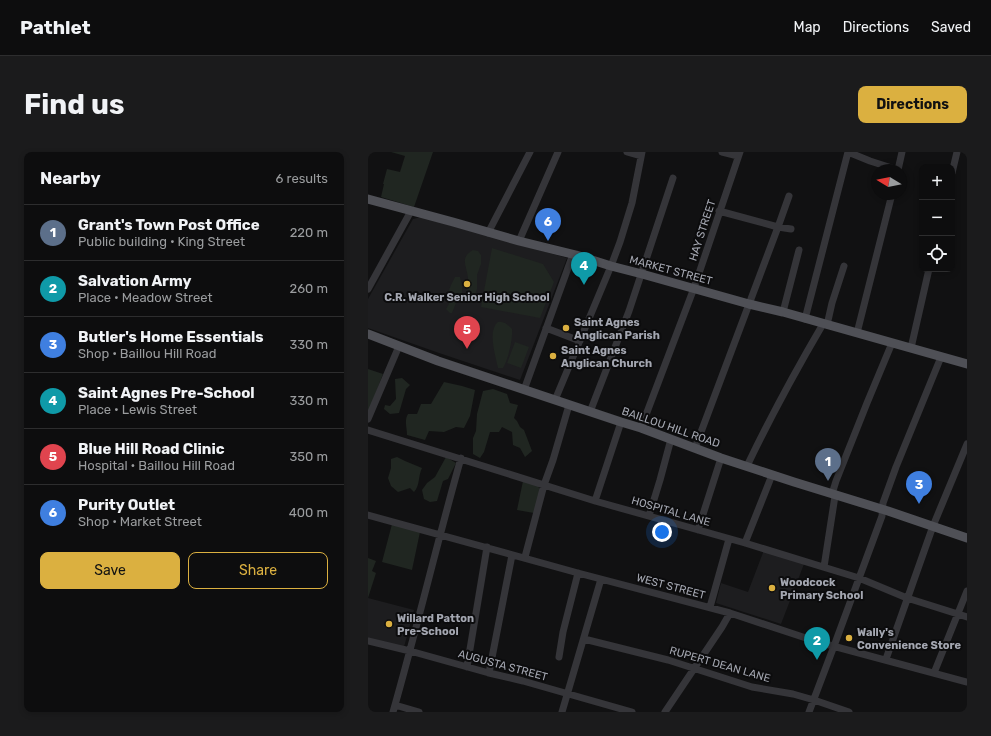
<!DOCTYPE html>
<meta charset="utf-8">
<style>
:root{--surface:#0d0d0e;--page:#1b1b1c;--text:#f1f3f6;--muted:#9a9c9e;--line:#2d2d2e;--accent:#dbb040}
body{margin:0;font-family:Rubik,sans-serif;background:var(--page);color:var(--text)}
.controls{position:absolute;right:12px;top:12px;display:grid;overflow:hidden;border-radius:8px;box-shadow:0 2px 6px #0003}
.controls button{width:36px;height:36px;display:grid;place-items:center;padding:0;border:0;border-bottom:1px solid var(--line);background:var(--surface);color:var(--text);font:20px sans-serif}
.compass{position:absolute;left:503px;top:12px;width:36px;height:36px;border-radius:50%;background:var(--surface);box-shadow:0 2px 6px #0003;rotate:280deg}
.you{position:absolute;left:294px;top:380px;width:14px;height:14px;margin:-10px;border:3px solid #fff;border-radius:50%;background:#1a73e8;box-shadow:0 0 0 6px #1a73e833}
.badge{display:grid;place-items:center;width:26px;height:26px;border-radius:50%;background:var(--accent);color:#fff;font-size:13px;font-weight:700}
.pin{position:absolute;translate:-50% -33px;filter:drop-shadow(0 1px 2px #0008)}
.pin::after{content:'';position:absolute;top:21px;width:14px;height:12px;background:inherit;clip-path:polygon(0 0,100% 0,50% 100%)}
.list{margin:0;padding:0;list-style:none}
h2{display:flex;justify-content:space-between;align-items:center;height:52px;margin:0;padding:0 16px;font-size:17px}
h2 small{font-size:13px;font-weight:400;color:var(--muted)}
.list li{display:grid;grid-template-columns:26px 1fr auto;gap:12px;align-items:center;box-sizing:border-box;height:56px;padding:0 16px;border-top:1px solid var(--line)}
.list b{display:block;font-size:15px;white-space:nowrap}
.list p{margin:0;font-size:13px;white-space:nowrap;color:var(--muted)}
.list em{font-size:13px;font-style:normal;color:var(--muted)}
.actions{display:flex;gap:8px;padding:12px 16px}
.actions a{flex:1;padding:9px 0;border:1px solid var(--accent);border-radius:8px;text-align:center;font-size:14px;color:var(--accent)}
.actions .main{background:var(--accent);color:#111}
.icon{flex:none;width:22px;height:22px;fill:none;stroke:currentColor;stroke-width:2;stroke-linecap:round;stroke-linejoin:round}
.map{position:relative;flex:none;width:599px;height:560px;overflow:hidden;border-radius:8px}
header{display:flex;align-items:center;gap:24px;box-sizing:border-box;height:56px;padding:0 20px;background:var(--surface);border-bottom:1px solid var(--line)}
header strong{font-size:19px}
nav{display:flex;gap:22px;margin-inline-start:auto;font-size:14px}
.intro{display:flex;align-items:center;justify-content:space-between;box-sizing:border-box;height:96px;padding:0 24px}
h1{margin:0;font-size:28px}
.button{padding:10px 18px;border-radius:8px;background:var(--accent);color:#111;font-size:14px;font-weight:700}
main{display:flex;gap:24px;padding:0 24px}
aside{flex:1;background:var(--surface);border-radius:8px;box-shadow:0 2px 6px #0003}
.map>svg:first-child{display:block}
.built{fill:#1d1d1f}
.green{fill:#202621}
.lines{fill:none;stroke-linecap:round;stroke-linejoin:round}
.minor{stroke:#353539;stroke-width:7}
.major{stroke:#4f5056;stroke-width:9}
.poi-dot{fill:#dbb040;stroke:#0c0c0d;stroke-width:1.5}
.labels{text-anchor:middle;stroke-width:4;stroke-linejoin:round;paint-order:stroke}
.street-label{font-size:11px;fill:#a4a7b1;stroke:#0c0c0d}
.poi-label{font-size:11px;font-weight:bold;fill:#a4a7b1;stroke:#0c0c0d;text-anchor:start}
</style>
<header>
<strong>Pathlet</strong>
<nav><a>Map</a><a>Directions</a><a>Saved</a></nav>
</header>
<div class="intro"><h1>Find us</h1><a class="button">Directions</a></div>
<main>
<aside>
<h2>Nearby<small>6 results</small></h2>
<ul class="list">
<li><span class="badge" style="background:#5c6f8a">1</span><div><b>Grant's Town Post Office</b><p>Public building · King Street</p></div><em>220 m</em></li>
<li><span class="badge" style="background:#0f9aa8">2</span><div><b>Salvation Army</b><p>Place · Meadow Street</p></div><em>260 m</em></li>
<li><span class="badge" style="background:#3f7fe0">3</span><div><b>Butler's Home Essentials</b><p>Shop · Baillou Hill Road</p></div><em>330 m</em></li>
<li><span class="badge" style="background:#0f9aa8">4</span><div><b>Saint Agnes Pre-School</b><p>Place · Lewis Street</p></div><em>330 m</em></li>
<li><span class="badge" style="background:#e0444e">5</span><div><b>Blue Hill Road Clinic</b><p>Hospital · Baillou Hill Road</p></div><em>350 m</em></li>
<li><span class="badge" style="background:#3f7fe0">6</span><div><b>Purity Outlet</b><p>Shop · Market Street</p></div><em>400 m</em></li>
</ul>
<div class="actions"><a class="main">Save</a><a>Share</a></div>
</aside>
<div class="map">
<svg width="599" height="560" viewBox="0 0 599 560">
<rect width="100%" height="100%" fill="#111112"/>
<path class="built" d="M53,65L199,106L152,228L71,201L0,176V147L45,67Z
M396,398L436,412L413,472L348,451L353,431L380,440Z
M0,446L46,458L36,495L0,486Z"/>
<path class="green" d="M23,0H65L46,55L13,45L16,32H15L19,17L32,20L37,4Z
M124,96L175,112L186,130L172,166L113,155Z
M105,98L110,99L113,103V112L109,123V137L106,145L102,147L99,142C99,137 100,131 100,126C99,114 91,106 105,98Z
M87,125H92L94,134V141L88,151L84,161H82L78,157L81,152L78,146L83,133Z
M130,170C136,169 140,173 144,177C145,187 140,208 135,216H130C128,205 119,179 130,170Z
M147,190L161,195L153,216L139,211Z
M0,217L15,222L0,261Z
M34,226L42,233L38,237L31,261L22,262L16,257L17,253L22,254L28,247L27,227Z
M76,230L94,234L107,238L102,264L96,276L88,275L76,280L61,279L57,288L39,283C39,275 36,269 40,262H49L53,252H63Z
M125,237L139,242L142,251L150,253L146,266L149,269L152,275L156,278L164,299L157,305L152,296L145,293L144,280L134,275L131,280H122L116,300L112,306L105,302V286L108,279L109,262L115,239Z
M29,305L37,309L54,316C50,324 52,334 46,340L42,336L30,340L23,334L20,326L23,316V307Z
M78,305L88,311L80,327L75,329L69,349L62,350L56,347L54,338L59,331L67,325Z
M155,329L170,334L172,338L166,361L149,358Z
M24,372L52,380L44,418L14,410Z
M0,406L8,409L4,419L8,421L0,446Z"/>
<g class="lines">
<path class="minor" d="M259,0L273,4
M354,0L370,4
M480,0L502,9L530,18
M530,18L534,0
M584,21L589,0
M351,59L410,75L423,77
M120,81L162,0
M151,89L190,0
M0,137L43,59
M415,160L431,98
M437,167L480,0
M459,173L464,151L476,114
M178,176L212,189
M489,181L524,42
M543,196L561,117
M156,238L205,102
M187,248L243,114L252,90L264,51L274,0
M222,260L261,159L305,26
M0,267L31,194
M273,276L326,136L372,0
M0,278L227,349L377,391L491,426L539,446L599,465
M327,296L410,75L421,44
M379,314C402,266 428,218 455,172
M464,342L468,329L499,251L524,191
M227,349L253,270
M0,363L210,421L362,461L450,490L599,530
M281,364L292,328L303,287
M330,378L353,306
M377,391L404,323
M157,405L176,333L185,308L201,253
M456,415L467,344
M342,455L361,387
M216,487L300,508L384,535L425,542L446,548L481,560
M0,489L42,499L121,521L155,529L264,560
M191,505L195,480L210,421
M518,507L565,374L599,292
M99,515L119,395
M121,521L144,403
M566,521L599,439
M27,553L51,560
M25,560C49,476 69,391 93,306
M194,560L233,427
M297,560L354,475L362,461
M441,560L466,494L514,364L515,351L528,315L573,205"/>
<path class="major" d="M0,47L85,70L151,89L208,103L243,114L274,122L381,152L415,160L599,212
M0,182L70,209L253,270L273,276L353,306L426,330L520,359L599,386"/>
</g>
<g class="poi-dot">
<circle cx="99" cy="132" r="4"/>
<circle cx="198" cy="176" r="4"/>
<circle cx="185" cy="204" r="4"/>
<circle cx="404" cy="436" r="4"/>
<circle cx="21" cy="472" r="4"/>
<circle cx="481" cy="486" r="4"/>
</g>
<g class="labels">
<g class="street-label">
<text transform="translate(334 78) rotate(-72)" y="4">HAY STREET</text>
<text transform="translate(303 118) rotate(15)" y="4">MARKET STREET</text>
<text transform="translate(303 275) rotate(19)" y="4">BAILLOU HILL ROAD</text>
<text transform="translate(303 359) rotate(16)" y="4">HOSPITAL LANE</text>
<text transform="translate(303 434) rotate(15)" y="4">WEST STREET</text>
<text transform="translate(352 512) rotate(16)" y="4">RUPERT DEAN LANE</text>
<text transform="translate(135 513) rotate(15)" y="4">AUGUSTA STREET</text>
</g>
<g class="poi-label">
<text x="99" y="149" text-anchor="middle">C.R. Walker Senior High School</text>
<text x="206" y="174">Saint Agnes<tspan x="206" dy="13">Anglican Parish</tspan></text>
<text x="193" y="202">Saint Agnes<tspan x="193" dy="13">Anglican Church</tspan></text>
<text x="412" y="434">Woodcock<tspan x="412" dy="13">Primary School</tspan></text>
<text x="29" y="470">Willard Patton<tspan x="29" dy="13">Pre-School</tspan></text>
<text x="489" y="484">Wally's<tspan x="489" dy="13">Convenience Store</tspan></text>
</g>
</g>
</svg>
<div class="controls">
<button>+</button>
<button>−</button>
<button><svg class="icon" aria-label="locate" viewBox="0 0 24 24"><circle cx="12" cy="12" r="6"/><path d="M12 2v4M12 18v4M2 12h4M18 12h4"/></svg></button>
</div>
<svg class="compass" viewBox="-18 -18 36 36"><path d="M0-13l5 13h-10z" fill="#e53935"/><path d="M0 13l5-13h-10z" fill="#9a9c9e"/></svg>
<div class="you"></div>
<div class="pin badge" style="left:460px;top:329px;background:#5c6f8a">1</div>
<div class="pin badge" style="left:449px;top:508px;background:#0f9aa8">2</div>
<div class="pin badge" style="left:551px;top:352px;background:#3f7fe0">3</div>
<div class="pin badge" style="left:216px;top:133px;background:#0f9aa8">4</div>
<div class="pin badge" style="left:99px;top:197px;background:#e0444e">5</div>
<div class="pin badge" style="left:180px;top:89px;background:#3f7fe0">6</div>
</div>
</main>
